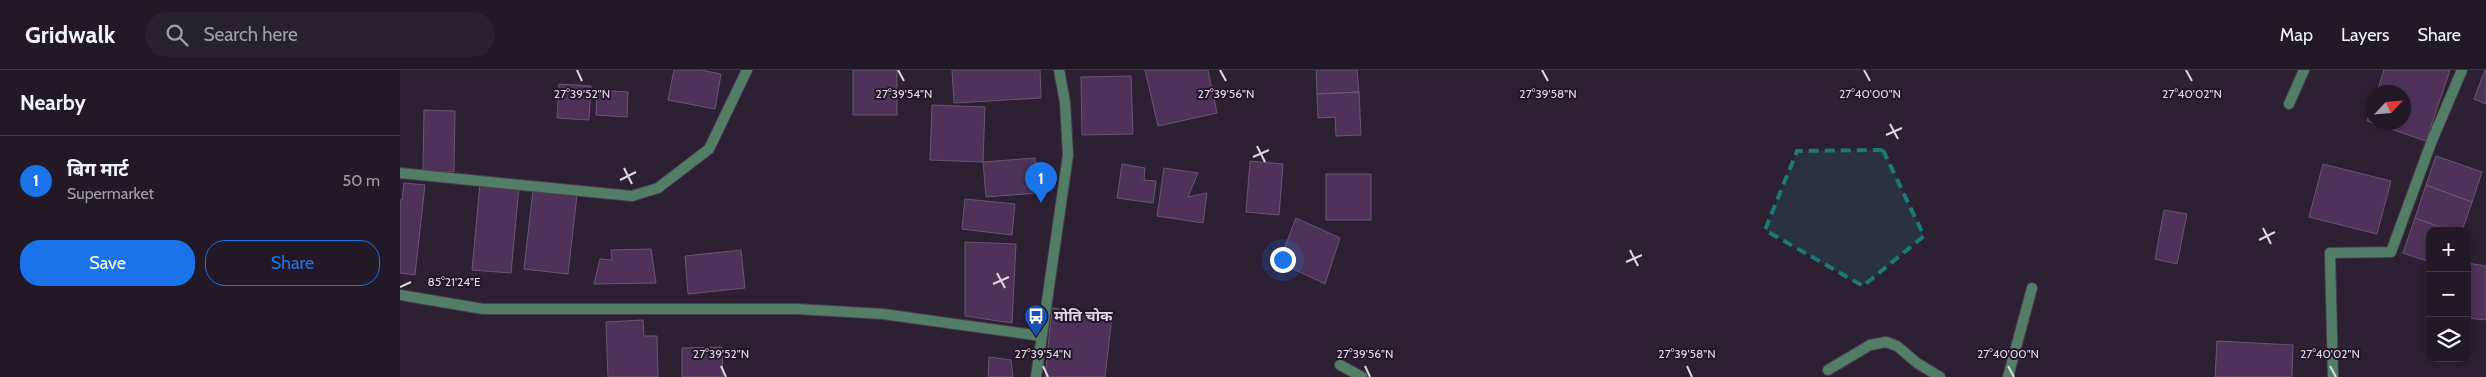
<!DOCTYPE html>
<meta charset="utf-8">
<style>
:root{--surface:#221826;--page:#2a212e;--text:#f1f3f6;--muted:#a2a0a7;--line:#3f3743;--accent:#1a73e8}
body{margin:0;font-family:Cabin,"Noto Sans Devanagari",sans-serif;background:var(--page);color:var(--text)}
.controls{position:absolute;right:15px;bottom:15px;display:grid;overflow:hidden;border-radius:10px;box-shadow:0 2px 8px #0003}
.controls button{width:45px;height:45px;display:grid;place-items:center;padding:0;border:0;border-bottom:1px solid var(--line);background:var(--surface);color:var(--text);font:25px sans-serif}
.compass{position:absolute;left:1966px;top:15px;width:45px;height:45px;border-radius:50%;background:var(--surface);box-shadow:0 2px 8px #0003;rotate:64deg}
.you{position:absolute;left:882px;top:189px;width:18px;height:18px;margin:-12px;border:4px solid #fff;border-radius:50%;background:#1a73e8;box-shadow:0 0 0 8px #1a73e833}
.badge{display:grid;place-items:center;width:32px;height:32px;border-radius:50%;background:var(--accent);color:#fff;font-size:16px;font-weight:700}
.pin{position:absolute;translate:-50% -41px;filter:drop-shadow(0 1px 2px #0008)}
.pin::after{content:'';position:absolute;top:26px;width:18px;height:15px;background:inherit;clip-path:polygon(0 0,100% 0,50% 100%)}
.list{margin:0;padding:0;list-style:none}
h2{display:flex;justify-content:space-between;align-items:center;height:65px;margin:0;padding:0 20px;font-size:21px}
h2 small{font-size:16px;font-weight:400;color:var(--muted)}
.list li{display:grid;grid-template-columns:32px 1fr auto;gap:15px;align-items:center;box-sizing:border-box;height:90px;padding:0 20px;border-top:1px solid var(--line)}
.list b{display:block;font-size:19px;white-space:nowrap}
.list p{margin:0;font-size:16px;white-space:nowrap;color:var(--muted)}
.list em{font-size:16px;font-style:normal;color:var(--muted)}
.actions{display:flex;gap:10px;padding:15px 20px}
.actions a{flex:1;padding:11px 0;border:1px solid var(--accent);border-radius:20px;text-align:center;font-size:18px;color:var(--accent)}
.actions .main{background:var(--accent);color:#fff}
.icon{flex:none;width:28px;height:28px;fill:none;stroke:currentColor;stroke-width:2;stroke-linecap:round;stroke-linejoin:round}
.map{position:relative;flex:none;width:2086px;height:307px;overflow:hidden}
header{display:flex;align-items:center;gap:30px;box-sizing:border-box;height:70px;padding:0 25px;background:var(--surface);border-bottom:1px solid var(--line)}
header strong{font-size:24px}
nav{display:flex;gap:28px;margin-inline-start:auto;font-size:18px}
.search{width:350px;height:45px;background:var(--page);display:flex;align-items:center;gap:12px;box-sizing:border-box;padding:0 18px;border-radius:28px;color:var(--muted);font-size:19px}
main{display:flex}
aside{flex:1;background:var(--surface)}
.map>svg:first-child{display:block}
.building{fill:#4f3259;stroke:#67586d}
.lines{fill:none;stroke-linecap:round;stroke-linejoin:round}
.service-casing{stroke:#4a3d4f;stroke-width:12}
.minor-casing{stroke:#4a3d4f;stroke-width:12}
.tertiary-casing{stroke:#4a3d4f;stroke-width:12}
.service{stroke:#527e68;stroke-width:10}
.minor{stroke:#527e68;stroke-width:10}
.tertiary{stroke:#527e68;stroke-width:10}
.marked{fill:#197b74;fill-opacity:0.2;stroke:#197b74;stroke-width:4;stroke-dasharray:10 6;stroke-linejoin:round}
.ticks{fill:none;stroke:#dfd6e2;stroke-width:2}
.labels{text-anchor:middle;stroke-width:4;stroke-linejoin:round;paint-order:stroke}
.poi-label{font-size:15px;font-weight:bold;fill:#dfd6e2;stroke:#241729;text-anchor:start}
.ticks-label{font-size:12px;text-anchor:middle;fill:#dfd6e2;stroke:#241729;stroke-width:4;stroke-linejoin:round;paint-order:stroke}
</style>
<header>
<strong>Gridwalk</strong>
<div class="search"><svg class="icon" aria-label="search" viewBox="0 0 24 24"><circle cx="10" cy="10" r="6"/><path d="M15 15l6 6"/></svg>Search here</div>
<nav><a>Map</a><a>Layers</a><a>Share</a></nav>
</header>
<main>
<aside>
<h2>Nearby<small></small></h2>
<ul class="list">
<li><span class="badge">1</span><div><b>बिग मार्ट</b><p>Supermarket</p></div><em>50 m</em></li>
</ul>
<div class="actions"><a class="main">Save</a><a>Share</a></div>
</aside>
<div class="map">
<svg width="2086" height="307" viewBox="0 0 2086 307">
<rect width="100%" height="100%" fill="#2e2033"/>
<path class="building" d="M274,0H301L321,4L315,39L268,30Z
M453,0H497V45H453Z
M552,0H640L641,28L554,33Z
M745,0H808L817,43L758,56Z
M916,0H957L959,22L917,24Z
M1984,0H2050L2026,71L1967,51L1974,32V52H2004V22H1977Z
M2085,0H2086V34L2074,29Z
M731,6L733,64L682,65L681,7Z
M159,14L191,16L189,50L157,48Z
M197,20L228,22L227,47L196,45Z
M959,22L961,65L936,66L935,47L918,48L917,24Z
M532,35L585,37L583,92L530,90Z
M24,40L55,41L54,102L23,101Z
M2036,86L2082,102L2072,132L2026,115Z
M635,88L638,123L586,127L583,92Z
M850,91L883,94L879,145L846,142Z
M722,94L745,98L744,110L756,111L753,133L717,128Z
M1923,94L1991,111L1977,164L1909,147Z
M764,98L798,103L788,127L807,123L803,153L757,146Z
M926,104H971V150H926Z
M4,113L25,115L15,205L0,203V130H2Z
M80,113L119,117L111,203L72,200Z
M2026,115L2072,132L2062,161H2051L2015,148Z
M133,120L177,125L168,204L124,199Z
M565,129L615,134L612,165L562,159Z
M1764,140L1787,144L1777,194L1755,189Z
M896,148L940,168L925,214L887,196L892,187L882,184Z
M2015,148L2051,161H2030V192L2003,183Z
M565,172L616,174L612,253L565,246Z
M251,179L256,213L194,214L200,189L212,190L211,180Z
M341,180L345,218L288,224L285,186Z
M2067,193L2086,196V250L2067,248Z
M652,238L712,246L705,307H645Z
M243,250L244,266H257L258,307H208L206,252Z
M1817,271L1893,275L1892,307H1815Z
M322,277L323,307H282V278Z
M589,287L611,290L613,307H588Z"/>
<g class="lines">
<g class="service-casing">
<path id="service" d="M1930,183L1991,182L2031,73L2062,0"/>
</g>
<g class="minor-casing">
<path id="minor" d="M1889,34L1904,0
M0,103L232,126L258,118L309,79L347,0
M1930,183L1933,307
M0,225L83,239H397L483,244L641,266
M940,295L962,307
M1428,300L1470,275L1486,272L1497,276L1517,293L1540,307
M1608,307L1632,218"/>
</g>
<g class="tertiary-casing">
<path id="tertiary" d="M636,307L668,85L665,32L659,0"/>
</g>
<use href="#service" class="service"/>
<use href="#minor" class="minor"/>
<use href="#tertiary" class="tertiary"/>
</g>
<path class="marked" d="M1483,80L1524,166L1463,216L1365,160L1397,81Z"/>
<path class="ticks" d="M177,0L182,11M498,0L504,11M820,0L826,11M1142,0L1148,11M1464,0L1470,11M1786,0L1792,11M1490,54L1498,69M1486,65L1502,58M857,76L865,92M853,87L869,80M224,98L232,114M220,110L236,102M1863,158L1871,174M1859,170L1875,162M1230,180L1238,196M1226,192L1242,185M597,203L605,218M593,214L609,207M0,217L11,212M321,296L326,307M643,296L648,307M965,296L970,307M1287,296L1292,307M1608,296L1614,307M1930,296L1936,307"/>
<defs>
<g id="bus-pin" transform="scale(1.25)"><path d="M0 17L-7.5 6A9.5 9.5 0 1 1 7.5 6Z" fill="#1a4fb4" stroke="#241729"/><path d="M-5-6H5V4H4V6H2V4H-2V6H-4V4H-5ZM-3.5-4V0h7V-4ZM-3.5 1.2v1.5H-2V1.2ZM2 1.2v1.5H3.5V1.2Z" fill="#fff"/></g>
</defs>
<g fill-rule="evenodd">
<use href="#bus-pin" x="636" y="246"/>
</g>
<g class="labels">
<g class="poi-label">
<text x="654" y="251">मोति चोक</text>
</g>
</g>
<g class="ticks-label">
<text x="1792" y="28">27°40'02"N</text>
<text x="182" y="28">27°39'52"N</text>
<text x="504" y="28">27°39'54"N</text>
<text x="826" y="28">27°39'56"N</text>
<text x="1148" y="28">27°39'58"N</text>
<text x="1470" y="28">27°40'00"N</text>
<text x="54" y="216">85°21'24"E</text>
<text x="321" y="288">27°39'52"N</text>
<text x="643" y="288">27°39'54"N</text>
<text x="965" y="288">27°39'56"N</text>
<text x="1287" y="288">27°39'58"N</text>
<text x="1608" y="288">27°40'00"N</text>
<text x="1930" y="288">27°40'02"N</text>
</g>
</svg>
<div class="controls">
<button>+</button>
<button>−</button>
<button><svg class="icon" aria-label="layers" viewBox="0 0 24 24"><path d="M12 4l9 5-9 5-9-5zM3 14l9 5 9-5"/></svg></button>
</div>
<svg class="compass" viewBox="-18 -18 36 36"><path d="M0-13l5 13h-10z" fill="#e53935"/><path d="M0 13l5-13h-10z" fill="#a2a0a7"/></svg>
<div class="you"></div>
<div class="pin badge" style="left:641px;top:133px">1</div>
</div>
</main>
